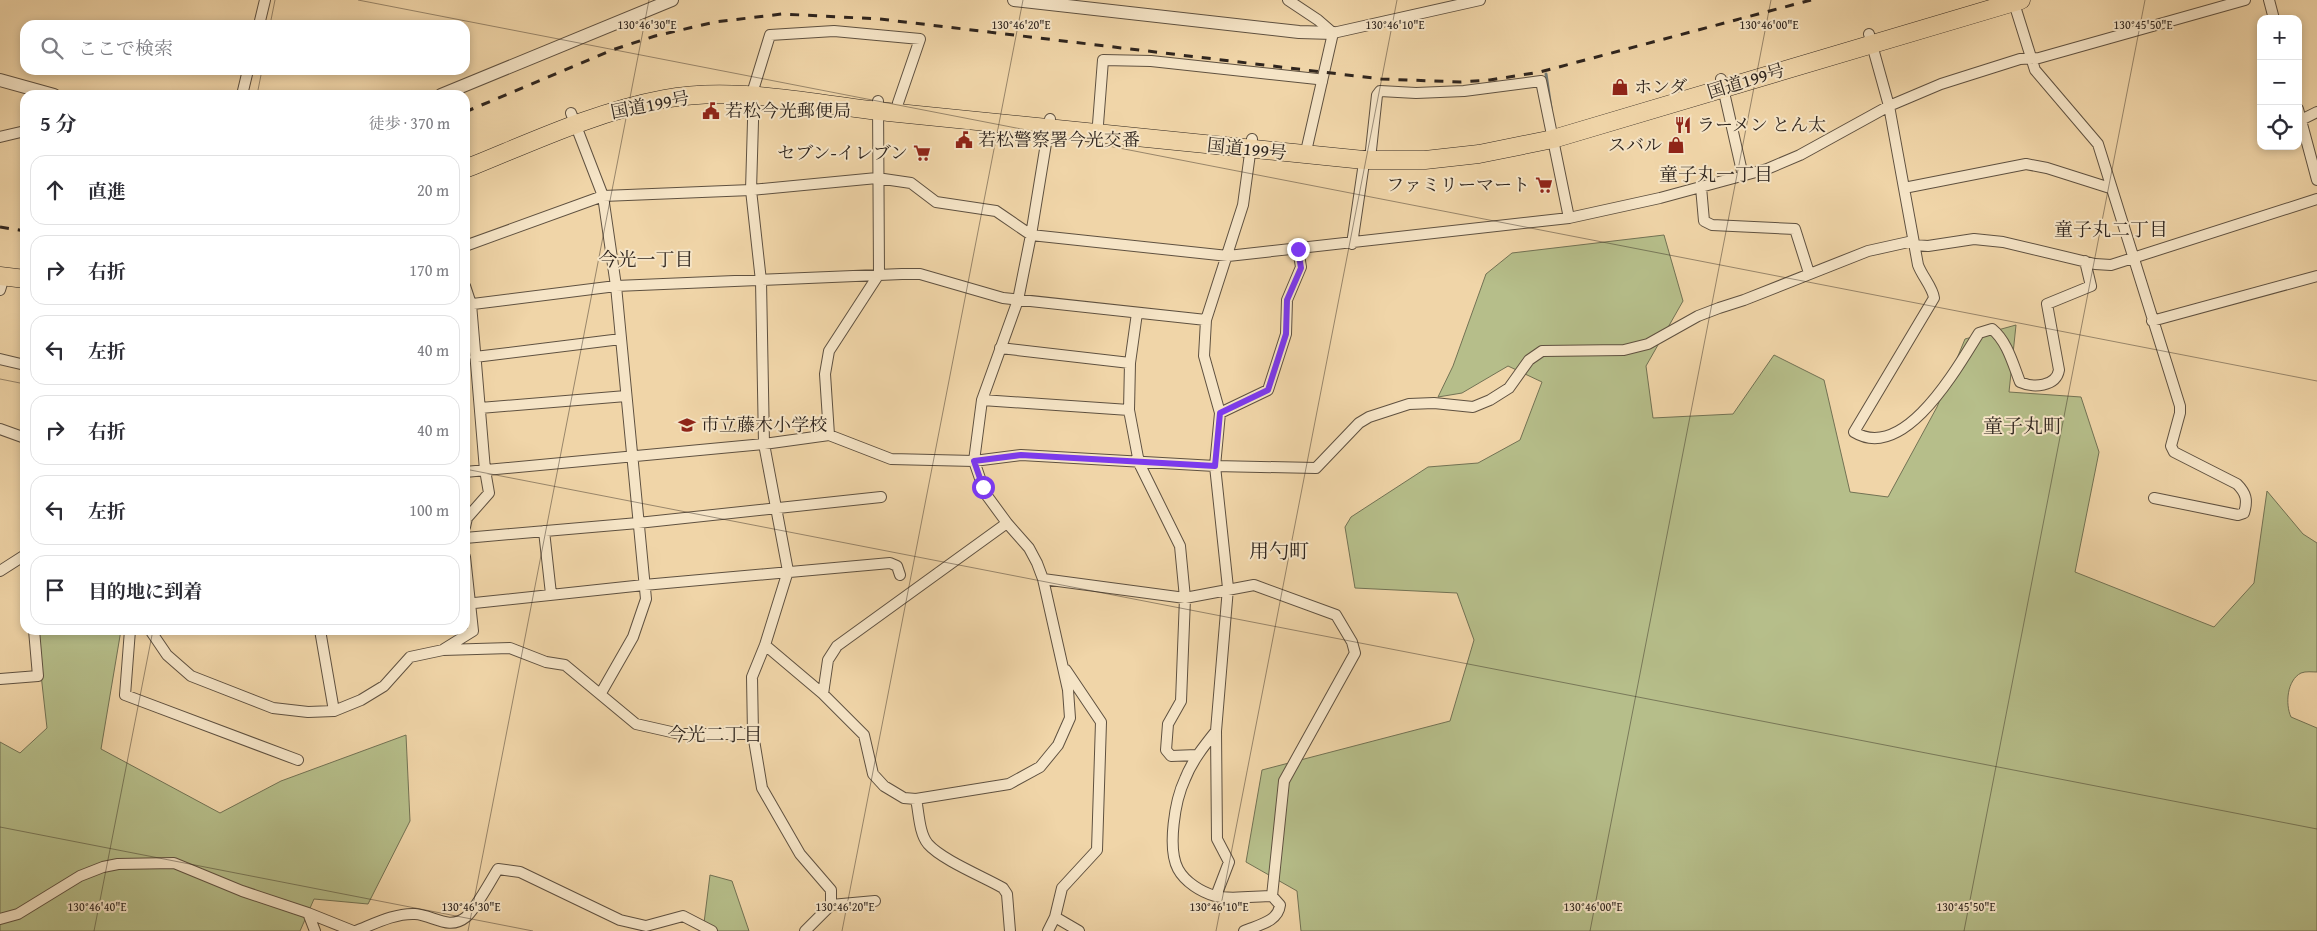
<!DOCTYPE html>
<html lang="ja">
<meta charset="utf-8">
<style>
:root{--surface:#fff;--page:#f2f2f3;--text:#2b2b33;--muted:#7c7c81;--line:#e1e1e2}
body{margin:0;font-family:"Gentium Book Plus","Noto Serif JP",serif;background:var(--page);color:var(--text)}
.controls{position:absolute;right:15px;top:15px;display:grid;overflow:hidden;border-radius:10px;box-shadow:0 2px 8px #0003}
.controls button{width:45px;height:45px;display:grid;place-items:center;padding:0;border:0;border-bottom:1px solid var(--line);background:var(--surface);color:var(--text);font:25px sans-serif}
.stop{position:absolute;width:15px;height:15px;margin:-11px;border:4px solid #7c3aed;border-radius:50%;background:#fff}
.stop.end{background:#7c3aed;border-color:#fff;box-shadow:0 1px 5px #0008}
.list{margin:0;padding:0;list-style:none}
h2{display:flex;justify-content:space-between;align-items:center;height:65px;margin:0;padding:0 20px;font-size:21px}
h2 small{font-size:16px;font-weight:400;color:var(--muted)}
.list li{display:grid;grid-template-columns:32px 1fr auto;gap:15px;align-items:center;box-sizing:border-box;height:70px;margin:0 10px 10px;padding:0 10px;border:1px solid var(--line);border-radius:15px}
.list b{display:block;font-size:19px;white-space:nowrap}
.list em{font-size:16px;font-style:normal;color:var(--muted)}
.icon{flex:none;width:28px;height:28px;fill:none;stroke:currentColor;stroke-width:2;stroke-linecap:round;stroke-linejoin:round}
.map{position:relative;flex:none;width:2317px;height:931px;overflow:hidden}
.search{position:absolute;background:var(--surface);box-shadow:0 2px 8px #0003;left:20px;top:20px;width:450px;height:55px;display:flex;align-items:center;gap:12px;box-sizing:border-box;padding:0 18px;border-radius:15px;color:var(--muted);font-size:19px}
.panel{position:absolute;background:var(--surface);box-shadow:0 2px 8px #0003;left:20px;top:90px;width:450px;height:545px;border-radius:15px}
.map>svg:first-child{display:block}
.green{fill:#b6be8a;stroke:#727254}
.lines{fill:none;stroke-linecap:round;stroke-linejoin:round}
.stream{stroke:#737c78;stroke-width:3}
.minor-casing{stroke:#5f5140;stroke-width:12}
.tertiary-casing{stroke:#5f5140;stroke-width:14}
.trunk-casing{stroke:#2f251e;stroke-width:19}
.minor{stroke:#f5e4c6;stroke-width:10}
.tertiary{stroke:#f5e4c6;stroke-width:12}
.trunk{stroke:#f0d5a8;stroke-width:18}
.rail{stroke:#2f251e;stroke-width:3;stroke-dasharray:9 9;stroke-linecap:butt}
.route{stroke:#7c3aed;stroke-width:6}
.ticks{fill:none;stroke:#2f251e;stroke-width:1;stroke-opacity:0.45}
.labels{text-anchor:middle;stroke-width:4;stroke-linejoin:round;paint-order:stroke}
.street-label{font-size:18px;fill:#2f251e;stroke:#f5e4c6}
.poi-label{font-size:18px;fill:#2f251e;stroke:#f5e4c6;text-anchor:start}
.neighbourhood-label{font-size:19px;fill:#2f251e;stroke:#f5e4c6}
.quarter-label{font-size:20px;fill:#2f251e;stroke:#f5e4c6}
.ticks-label{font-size:12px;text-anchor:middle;fill:#2f251e;stroke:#f5e4c6;stroke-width:4;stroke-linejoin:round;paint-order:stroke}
</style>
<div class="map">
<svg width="2317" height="931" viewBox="0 0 2317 931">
<rect width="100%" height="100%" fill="#f0d5a8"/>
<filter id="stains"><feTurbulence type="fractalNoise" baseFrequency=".004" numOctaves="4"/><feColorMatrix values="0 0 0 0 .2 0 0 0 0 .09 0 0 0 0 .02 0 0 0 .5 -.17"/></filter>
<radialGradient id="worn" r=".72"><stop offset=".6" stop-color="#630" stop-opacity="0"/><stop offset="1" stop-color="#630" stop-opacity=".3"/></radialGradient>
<path class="green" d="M1664,235L1683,301L1646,366L1653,418L1733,414L1774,355L1824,380L1850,492L1888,497L1937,407L1965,339L2016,325L2009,392L2081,397L2099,452L2075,572L2214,627L2254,583L2267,491L2303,534L2317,543V672C2312,672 2306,671 2301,673C2287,680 2285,704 2291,717L2317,728V931H1301L1297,891L1246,862L1262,770L1450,721L1474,640L1457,593L1355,588L1345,527L1351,517L1428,467L1478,463L1520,440L1542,382L1508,366L1462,393L1438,397L1453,366L1486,274L1512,253Z
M36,630H121L101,749L220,813L281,781L406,735L410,821L368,904L314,899L300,931H0V742L20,753L47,728Z
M710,875L732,881L749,931H703Z"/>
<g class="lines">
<path class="stream" d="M1546,74L1551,108"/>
<g class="minor-casing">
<path id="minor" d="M1288,0L1318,20L1333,33
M2013,0L2035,70L2098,144L2180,406V413L2171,446L2174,452L2237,484C2246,493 2248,500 2244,513L2238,515L2154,498
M2269,0L2274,19
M259,25L265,0
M1333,33L1480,0
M1869,34L1889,106L1918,265C1922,276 1933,288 1934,298L1854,432C1905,463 1958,366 1979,333L1992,329C2007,341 2013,364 2020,382C2033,388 2056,387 2059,370L2047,304L2091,286L2085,261
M1721,79L1743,176
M242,95L248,70
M2298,109L2317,180
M571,113L603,196L616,286L646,599L633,637L601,693
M2301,120L2317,112
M1098,124L1103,60L1151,61L1317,79L1322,82
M0,137L25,131
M1307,147L1333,33
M1371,150L1377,95L1380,91L1416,93L1464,91L1541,81L1569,218
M1701,187L1704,221L1712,225L1795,229L1809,273
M1904,188L2026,164L2047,168L2110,188
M1352,244L1365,156
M1914,245L1928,246L1974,239L2003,242L2095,264L2111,265L2317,199
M465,246L603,196L751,190L877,178L911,183L936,202L996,211L1031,235L1228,256L1569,218L1660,198L1767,169L1800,155L1889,106L1941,84L2020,59L2039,58L2245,0
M465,286L471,304L485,470L489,493L467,518L465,527
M0,290L4,277
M465,305L616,286L902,274H920L1003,298L1206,320
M1137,313L1130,363L1129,410L1139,463L1180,546L1185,598L1181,701L1168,724L1166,750L1171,756L1197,755
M2152,321L2317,276
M1000,348L1130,363
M475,357L621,339
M0,359L25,365
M982,400L1129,410
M480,408L626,396
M1220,413L1268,390L1286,334L1287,300L1301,267L1298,249
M0,429L25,438
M829,435L825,374L829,351L879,274L878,101
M465,472L764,444L829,435L891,459L974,461L1021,455L1215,466L1316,468L1359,423L1369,417L1409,404L1434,403L1473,407L1490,400L1509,388L1529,360L1542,351L1624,350L1648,344L1698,316L1719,308L1744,300L1868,251L1913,241
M544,531L551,594
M465,538L638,523L881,497
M0,571L25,555
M1043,579L1185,598L1254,585L1336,615L1352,642L1355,653L1284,781L1272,896L1280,905C1278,922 1258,925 1244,931
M465,604L644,585L890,563L897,566L900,575
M130,630L125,695L298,760
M150,630L167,655L191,676L273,708L308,712L334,711L361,700L384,686L410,657L443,650L510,648L546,662L565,665L636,724L680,734H753
M320,630L334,711
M765,645L823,694L864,735L873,774L884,786L904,798L916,799L1009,784L1040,767L1058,745L1070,718L1068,690L1043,579L1037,563L1029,548L1007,523L985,493L974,461L982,400L1018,300L1031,235L1050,119
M444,649L473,631L465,557
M0,679L38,676L34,630
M823,694L828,660L837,646L1007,523
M1216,731C1204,746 1192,761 1185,779C1175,800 1167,848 1178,869C1185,882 1201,892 1215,896C1229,900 1256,896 1272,896
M916,799C919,813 919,833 928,844C942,860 984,877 1003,888L1007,894L1010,931
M1216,896L1229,862L1217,839L1216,731L1228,588L1215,466L1220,413L1204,356L1206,320L1243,205L1252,139
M831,905V890L800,854L762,788L753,734L752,677L765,645L788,571L764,444L761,281L751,190L754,87L770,35L834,31L920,39L898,103
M308,913L315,931
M1055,917L1079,931
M0,919L18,914L80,876L103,867L118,864L174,863L242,891L308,913L353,931
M356,931C374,924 395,913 415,914C433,915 449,931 466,917C475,910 491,880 498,869L520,872L620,920L646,926L683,916L712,931
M805,931L831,905L875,901
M1048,931L1055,917L1062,888L1097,850L1101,722L1066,670"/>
</g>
<g class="tertiary-casing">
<path id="tertiary" d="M1014,0L1299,32L1333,33
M0,80L54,95
M441,95L672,0"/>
</g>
<g class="trunk-casing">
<path id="trunk" d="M465,169C530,143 594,112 664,99C737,85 815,105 888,112C1047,128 1206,145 1364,160H1425L1479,154L1553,139L2021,0
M0,276L25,279"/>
</g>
<use href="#minor" class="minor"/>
<use href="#tertiary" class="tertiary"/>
<use href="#trunk" class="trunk"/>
<path class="rail" d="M465,112L612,50L655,36L715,22L782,14L880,19L1381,79L1460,82L1490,80L1540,72L1811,0
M0,227L25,231"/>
</g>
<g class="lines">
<path class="route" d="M983,487L974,461L1021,455L1215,466L1220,413L1268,390L1286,334L1287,300L1301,268L1298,249"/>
</g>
<path class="ticks" d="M358,0L2317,381M270,25L275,0M257,95L262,70M0,379L25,384M465,469L2317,829M0,827L533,931M94,931L153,630M468,931L649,0M842,931L1023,0M1216,931L1397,0M1590,931L1771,0M1964,931L2145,0"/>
<defs>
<g id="shop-bare" transform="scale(1.35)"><path d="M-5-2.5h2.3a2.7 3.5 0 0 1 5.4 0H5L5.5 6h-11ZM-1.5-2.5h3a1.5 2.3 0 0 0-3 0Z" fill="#8f2418" stroke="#f5e4c6" stroke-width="2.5" paint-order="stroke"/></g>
<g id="civic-bare" transform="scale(1.35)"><path d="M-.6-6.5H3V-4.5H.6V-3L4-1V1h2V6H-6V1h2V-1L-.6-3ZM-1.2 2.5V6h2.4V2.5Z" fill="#8f2418" stroke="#f5e4c6" stroke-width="2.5" paint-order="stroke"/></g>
<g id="restaurant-bare" transform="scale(1.35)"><path d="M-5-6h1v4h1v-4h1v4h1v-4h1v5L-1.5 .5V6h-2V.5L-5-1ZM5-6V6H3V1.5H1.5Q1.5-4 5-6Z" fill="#8f2418" stroke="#f5e4c6" stroke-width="2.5" paint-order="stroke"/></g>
<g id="supermarket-bare" transform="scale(1.35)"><path d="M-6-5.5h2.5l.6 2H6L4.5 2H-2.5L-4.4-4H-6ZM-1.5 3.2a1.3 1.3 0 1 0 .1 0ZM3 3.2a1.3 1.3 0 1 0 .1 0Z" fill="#8f2418" stroke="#f5e4c6" stroke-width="2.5" paint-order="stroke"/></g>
<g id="school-bare" transform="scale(1.35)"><path d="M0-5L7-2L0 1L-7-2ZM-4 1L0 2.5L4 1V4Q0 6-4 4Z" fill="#8f2418" stroke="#f5e4c6" stroke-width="2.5" paint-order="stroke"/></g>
</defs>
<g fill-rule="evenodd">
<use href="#shop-bare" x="1620" y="87"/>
<use href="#civic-bare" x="711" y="111"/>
<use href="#restaurant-bare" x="1683" y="125"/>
<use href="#civic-bare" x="964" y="140"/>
<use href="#shop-bare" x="1676" y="145"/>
<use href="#supermarket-bare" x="922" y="153"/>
<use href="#supermarket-bare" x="1544" y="185"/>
<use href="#school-bare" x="687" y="425"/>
</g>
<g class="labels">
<g class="street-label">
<text transform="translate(1746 81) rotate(-17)" y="6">国道199号</text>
<text transform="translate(650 105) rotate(-11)" y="6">国道199号</text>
<text transform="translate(1247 149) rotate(6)" y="6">国道199号</text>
</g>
<g class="poi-label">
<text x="1634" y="93">ホンダ</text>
<text x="725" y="117">若松今光郵便局</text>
<text x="1697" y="131">ラーメン とん太</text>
<text x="978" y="146">若松警察署今光交番</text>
<text x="1662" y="151" text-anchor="end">スバル</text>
<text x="908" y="159" text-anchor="end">セブン-イレブン</text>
<text x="1530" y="191" text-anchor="end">ファミリーマート</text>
<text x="701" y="431">市立藤木小学校</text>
</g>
<g class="neighbourhood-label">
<text x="1716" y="181">童子丸一丁目</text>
<text x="2111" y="236">童子丸二丁目</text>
<text x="646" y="266">今光一丁目</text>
<text x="715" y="741">今光二丁目</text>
</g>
<g class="quarter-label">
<text x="2023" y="433">童子丸町</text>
<text x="1279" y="558">用勺町</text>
</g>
</g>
<g class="ticks-label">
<text x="647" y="29">130°46'30"E</text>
<text x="1021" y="29">130°46'20"E</text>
<text x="1395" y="29">130°46'10"E</text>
<text x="1769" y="29">130°46'00"E</text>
<text x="2143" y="29">130°45'50"E</text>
<text x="97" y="911">130°46'40"E</text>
<text x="471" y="911">130°46'30"E</text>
<text x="845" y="911">130°46'20"E</text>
<text x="1219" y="911">130°46'10"E</text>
<text x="1593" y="911">130°46'00"E</text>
<text x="1966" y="911">130°45'50"E</text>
</g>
<rect width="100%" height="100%" filter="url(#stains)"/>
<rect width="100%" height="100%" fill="url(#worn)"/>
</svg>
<div class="controls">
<button>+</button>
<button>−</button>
<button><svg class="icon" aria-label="locate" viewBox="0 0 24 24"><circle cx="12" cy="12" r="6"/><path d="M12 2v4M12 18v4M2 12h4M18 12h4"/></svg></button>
</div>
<div class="stop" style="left:983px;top:487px"></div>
<div class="stop end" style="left:1298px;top:249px"></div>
<div class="search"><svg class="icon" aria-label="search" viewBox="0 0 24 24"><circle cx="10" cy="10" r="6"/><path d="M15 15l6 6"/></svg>ここで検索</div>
<section class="panel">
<h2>5 分<small>徒歩 · 370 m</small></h2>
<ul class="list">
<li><svg class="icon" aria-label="ahead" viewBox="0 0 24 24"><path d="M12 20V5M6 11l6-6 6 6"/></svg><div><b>直進</b></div><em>20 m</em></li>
<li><svg class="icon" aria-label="right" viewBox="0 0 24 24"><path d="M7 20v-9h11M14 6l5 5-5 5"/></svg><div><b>右折</b></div><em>170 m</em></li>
<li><svg class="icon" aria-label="left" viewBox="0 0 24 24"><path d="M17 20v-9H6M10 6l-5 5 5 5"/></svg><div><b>左折</b></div><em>40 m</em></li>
<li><svg class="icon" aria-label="right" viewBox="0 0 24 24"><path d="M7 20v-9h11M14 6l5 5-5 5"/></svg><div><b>右折</b></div><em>40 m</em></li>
<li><svg class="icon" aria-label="left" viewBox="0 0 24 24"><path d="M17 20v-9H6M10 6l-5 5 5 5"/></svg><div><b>左折</b></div><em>100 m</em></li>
<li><svg class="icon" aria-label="arrive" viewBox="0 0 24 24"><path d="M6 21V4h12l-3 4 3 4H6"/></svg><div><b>目的地に到着</b></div></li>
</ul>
</section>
</div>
